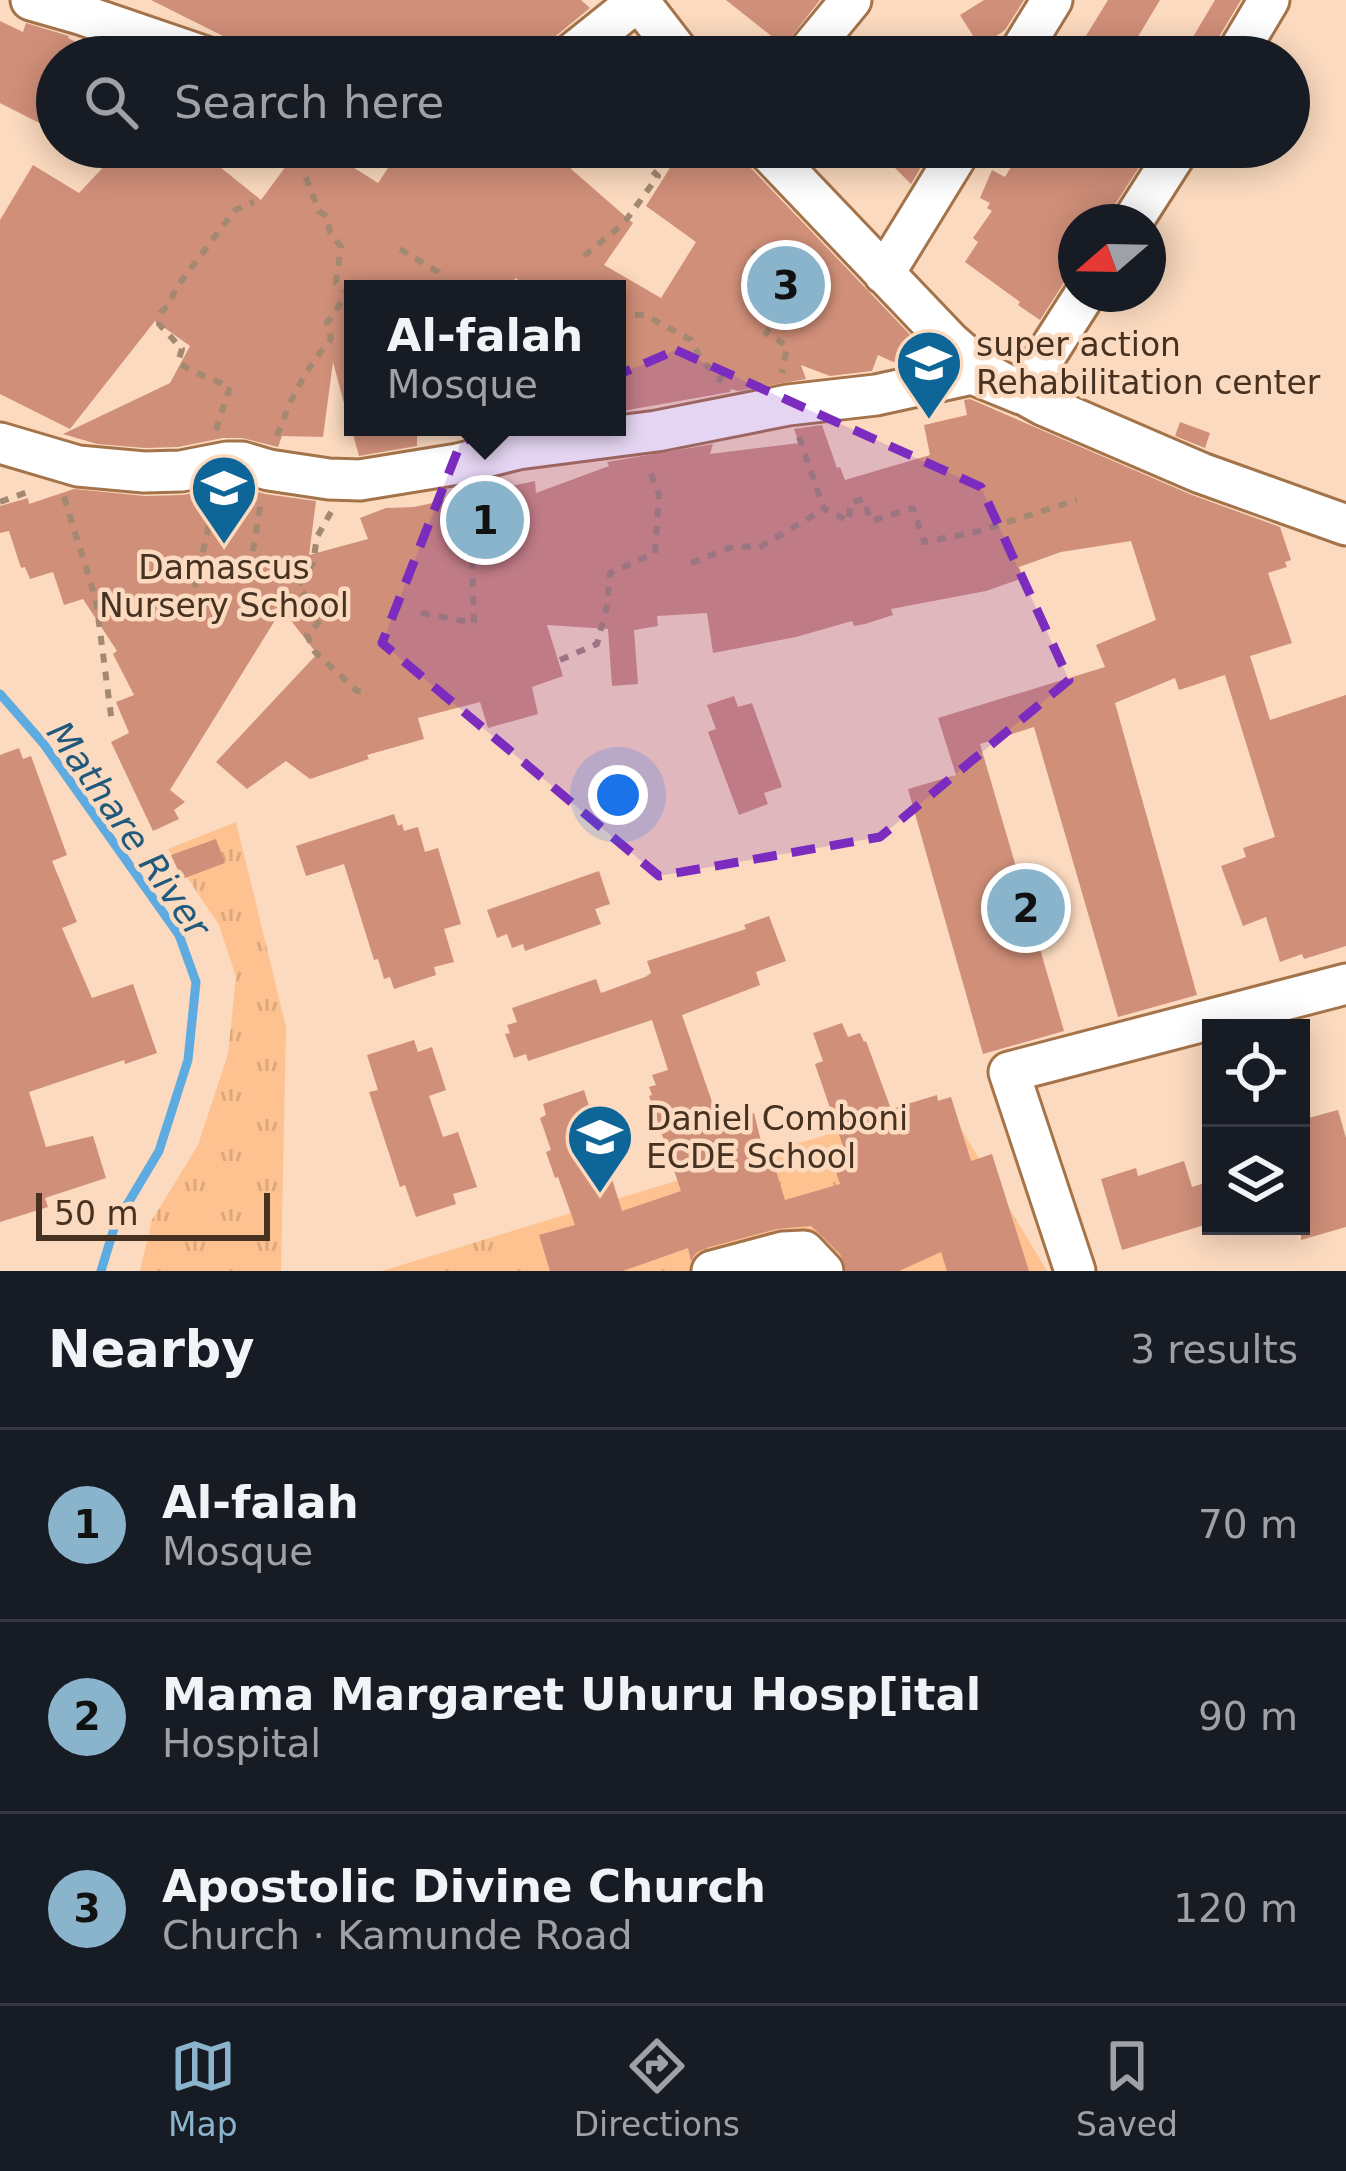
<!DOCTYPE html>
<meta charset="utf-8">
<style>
:root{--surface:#171b24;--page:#20242c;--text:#f1f3f6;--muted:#9ea1a6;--line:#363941;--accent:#8ab4cb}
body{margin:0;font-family:"DejaVu Sans",sans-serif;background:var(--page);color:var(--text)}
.controls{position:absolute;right:36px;bottom:36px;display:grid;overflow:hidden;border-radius:0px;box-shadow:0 6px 30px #0003}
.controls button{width:108px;height:108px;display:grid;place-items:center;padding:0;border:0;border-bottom:3px solid var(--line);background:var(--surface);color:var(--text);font:60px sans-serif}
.compass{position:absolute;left:1058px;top:204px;width:108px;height:108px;border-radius:50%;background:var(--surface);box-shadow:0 6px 30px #0003;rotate:250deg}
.scale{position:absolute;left:36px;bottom:30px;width:234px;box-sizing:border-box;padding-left:12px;border:6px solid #473120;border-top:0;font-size:33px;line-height:42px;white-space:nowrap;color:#473120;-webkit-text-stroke:9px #fbdabf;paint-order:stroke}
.you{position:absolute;left:618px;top:795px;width:42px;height:42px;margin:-30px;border:9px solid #fff;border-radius:50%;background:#1a73e8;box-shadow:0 0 0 18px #1a73e833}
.badge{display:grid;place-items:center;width:78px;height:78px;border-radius:50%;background:var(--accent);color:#111;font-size:39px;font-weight:700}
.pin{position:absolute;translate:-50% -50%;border:6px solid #fff;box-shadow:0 3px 12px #0006}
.popup{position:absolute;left:344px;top:280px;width:282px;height:156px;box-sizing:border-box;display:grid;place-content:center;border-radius:0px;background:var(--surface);filter:drop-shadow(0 3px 9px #0005);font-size:39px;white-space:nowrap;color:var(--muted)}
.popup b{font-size:45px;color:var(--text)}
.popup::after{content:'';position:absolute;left:50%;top:100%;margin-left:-24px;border:24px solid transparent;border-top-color:var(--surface)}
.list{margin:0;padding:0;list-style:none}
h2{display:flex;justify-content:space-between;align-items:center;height:156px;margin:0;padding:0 48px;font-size:51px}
h2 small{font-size:39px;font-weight:400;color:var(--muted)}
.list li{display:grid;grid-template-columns:78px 1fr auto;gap:36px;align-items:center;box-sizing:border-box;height:192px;padding:0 48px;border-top:3px solid var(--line)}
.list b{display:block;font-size:45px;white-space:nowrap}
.list p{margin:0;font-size:39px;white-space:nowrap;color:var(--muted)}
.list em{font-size:39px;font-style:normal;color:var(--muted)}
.icon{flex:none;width:66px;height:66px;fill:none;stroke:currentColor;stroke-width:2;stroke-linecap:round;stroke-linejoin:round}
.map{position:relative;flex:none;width:1346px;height:1271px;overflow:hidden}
.search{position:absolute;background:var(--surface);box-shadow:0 6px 30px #0003;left:36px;right:36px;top:36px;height:132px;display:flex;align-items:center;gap:30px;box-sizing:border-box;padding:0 42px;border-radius:66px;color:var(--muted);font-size:45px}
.sheet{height:732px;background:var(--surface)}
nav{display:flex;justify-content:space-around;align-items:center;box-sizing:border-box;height:168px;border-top:3px solid var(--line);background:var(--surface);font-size:33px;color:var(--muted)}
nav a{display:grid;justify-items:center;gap:6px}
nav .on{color:var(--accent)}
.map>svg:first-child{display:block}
.grass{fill:url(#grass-tufts)}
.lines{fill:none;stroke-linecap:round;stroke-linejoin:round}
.stream{stroke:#5dabe0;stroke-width:9}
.building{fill:#d08f79}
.minor-casing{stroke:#a57349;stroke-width:45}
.path{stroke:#a38872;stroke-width:6;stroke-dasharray:9 9;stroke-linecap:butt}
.minor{stroke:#fff;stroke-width:39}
.marked{fill:#7b2cbf;fill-opacity:0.2;stroke:#7b2cbf;stroke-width:9;stroke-dasharray:24 15;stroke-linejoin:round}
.labels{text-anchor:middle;stroke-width:9;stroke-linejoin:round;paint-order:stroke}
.poi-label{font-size:33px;fill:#473120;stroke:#fbdabf;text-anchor:start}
.water-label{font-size:36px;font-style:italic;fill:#20597d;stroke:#fbdabf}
</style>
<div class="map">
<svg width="1346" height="1271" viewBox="0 0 1346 1271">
<defs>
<pattern id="grass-tufts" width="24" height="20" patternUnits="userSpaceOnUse" patternTransform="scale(3)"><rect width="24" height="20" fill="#fec291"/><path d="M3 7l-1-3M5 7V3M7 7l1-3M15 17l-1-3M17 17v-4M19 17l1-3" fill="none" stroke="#dba77d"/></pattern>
</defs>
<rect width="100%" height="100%" fill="#fbdabf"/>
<path class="grass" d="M236,822L286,1027L281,1271H140L152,1220L198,1145L228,1054L236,977L219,925L168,849Z
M943,1099L1047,1271H382Z"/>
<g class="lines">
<path class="stream" d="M0,694L43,743L179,935L196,982L188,1060L159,1151L115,1225L101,1271"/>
</g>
<path class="building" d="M151,0H581L590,8L552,39L546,47L545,57H279L257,48L255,52Z
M726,0H820L784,46Z
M984,0H1024L1005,30L980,47L960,15Z
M1108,0H1160L1136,40L1168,57H1073Z
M1215,0H1241L1214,45L1211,57H1181Z
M0,21L23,32L26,23L69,36L68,38L105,57H57V132L0,103Z
M127,147H178L183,153L189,147H234L220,167L261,200L300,147H321L378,183L402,147H585L571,169L633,223L604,265L661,298L696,242L646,206L683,147H741L747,164L919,344L911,363L900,365L878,355L872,371L830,376L801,365L806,379L738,391L731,389L730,392L617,412V289H529L516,278L505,289H353V406L345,407L333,362L323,437L282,436L278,447L242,438H223L178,447L145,448L97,444L63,434L170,383L190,346L155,321L70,429L0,394V220L33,165L79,193L110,160L116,165Z
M874,147H912L926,159L911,184Z
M1023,147H1152L1112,209L1108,222H1076V272L1065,281L1040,320L1018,305L1020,302L965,262L978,242L973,238L992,211L987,208L990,203L980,198L992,170L1005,177Z
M970,399L1192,495L1280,527L1291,560L1285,562L1287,567L1268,573L1292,643L1250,656L1270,720L1346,695V946L1304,959L1302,954L1280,962L1266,917L1243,926L1221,866L1246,857L1243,848L1275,837L1225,675L1179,690L1175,678L1115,703L1197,995L1118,1017L1034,727L980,744L1064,1031L983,1054L908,789L956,775L938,718L1105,667L1096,645L1156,620L1131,541L1061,552L1019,567L1023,578L986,591L891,609L893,615L865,624L854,626L852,621L796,637L713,653L707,613L657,616L658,626L634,630L638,684L612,686L608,629L547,625L563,676L532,687L538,714L488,728L480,702L418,718L424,739L367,755L369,759L310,779L286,761L247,789L216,762L317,654L282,609L170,790L185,802L174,810L179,819L153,831L111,742L129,733L116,702L134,695L113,654L117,651L83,599L64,605L53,572L30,579L25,567L21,568L9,531L0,533V506L28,498L29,504L74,489L145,496L182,495L239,486L265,494L316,501L309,555L368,539L360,518L386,508L414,507L535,481L536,493L609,466L607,462L713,444L710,454L799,443L794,429L822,425L837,468L840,467L845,480L930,455L924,425L967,415L964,400Z
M1180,422L1210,433L1205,448L1175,436Z
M351,427H417V446L359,456Z
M734,696L738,707L752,703L782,787L764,793L768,804L739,815L708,732L716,729L707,705Z
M19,748L23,759L31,756L67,855L52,861L77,922L62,928L92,998L133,984L157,1053L125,1064L124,1060L29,1092L46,1147L93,1136L106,1178L45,1198L48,1207L0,1222V755Z
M394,814L398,826L402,824L404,831L418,827L425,852L438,848L461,924L444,929L454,962L434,967L436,975L394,989L390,977L384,979L378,959L374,960L344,864L306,876L296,846Z
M216,839L225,863L182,879L171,855Z
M599,871L610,904L595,909L601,924L525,951L523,944L512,948L507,934L497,938L487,910Z
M769,916L786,961L756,972L760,985L682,1015L719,1122L754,1113L768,1169L775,1167L785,1200L840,1184L834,1166L848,1161L815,1064L823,1061L813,1033L842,1023L848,1037L860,1033L864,1042L866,1041L891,1109L937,1095L938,1101L951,1097L971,1161L992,1154L1029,1271H947L941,1252L899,1271H846L840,1254L811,1226L777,1229L706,1248L696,1253L691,1261L688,1248L623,1271H550L539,1235L575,1225L558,1177L555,1178L546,1152L551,1150L540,1118L546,1115L543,1104L584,1090L622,1211L681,1191L649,1096L652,1095L649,1087L656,1085L652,1075L668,1070L652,1020L528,1061L526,1054L514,1058L505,1034L510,1033L507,1025L517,1022L512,1008L596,979L601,993L645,977L651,973L647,961L746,929L744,925Z
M414,1040L418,1052L432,1047L446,1090L429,1096L443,1137L458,1132L477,1187L453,1194L456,1204L416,1217L405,1185L400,1187L369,1092L378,1090L367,1055Z
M1338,1110L1346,1138V1227L1301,1240V1120Z
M1184,1161L1192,1187L1211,1181V1223L1122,1250L1101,1179L1136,1168L1138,1176Z"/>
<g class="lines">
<g class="minor-casing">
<path id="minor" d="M31,0L80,14L206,57
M638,0L682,57
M568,57L639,0
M804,57L851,0
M1017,57L1052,0
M1235,57L1269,0
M764,147L950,342L987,374L1043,405L1201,473L1346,525
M1132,222L1180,147
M884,274L962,147
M0,443L78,466L144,472L181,471L227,462H242L269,470L329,479L360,480L458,464L518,449L657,431L788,405L876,395L972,374L1021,394L1085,294
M712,1271L783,1252L804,1251L823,1271
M1075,1271L1009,1072L1346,984"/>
</g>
<path class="path" d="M400,249L438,272L443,289
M752,251L798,292L766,333L787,346L782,373
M584,256L624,223L658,176L640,160L647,152L645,147
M617,315H645L691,340L703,362L721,377L717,386
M216,430L230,387L190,370L178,362L182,349L159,324L161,312L169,305L176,288L235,210L254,202
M277,436C290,400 305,369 331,339L327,323L348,292L336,283L341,247L330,232L326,216L319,211L303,170
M799,437L824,509L849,521L850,503L863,499L871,521L913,508L924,542L976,532L1077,500
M64,497L96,600L112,723
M0,502L33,490
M331,512L317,537L313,563L298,586L322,619L307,635L315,652L357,691H367
M691,563L735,546L760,547L824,509
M250,569L261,501
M191,605L211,516L210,499
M421,613L474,623L470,495
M560,660L597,644L607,606L610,573L655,553L659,494L648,467"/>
<use href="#minor" class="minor"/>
</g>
<path class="marked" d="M676,350L981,487L1069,680L880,837L659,876L382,643L461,442Z"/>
<defs>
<g id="school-pin" transform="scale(3.45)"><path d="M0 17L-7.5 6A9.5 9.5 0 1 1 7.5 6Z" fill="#0d6697" stroke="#fbdabf"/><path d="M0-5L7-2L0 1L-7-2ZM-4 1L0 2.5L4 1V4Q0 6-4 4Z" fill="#fff"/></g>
</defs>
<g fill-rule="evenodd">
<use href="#school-pin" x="929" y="363"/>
<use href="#school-pin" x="224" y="488"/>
<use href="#school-pin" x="600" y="1137"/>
</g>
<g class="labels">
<g class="poi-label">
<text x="976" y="356">super action<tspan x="976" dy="38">Rehabilitation center</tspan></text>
<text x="224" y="579" text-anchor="middle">Damascus<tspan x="224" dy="38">Nursery School</tspan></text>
<text x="646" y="1130">Daniel Comboni<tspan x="646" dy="38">ECDE School</tspan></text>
</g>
<g class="water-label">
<text transform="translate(129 829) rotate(55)" y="13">Mathare River</text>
</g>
</g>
</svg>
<div class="controls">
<button><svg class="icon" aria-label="locate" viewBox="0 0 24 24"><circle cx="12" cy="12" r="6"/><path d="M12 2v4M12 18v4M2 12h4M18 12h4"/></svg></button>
<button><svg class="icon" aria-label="layers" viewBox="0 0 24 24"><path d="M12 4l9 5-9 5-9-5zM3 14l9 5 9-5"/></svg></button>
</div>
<svg class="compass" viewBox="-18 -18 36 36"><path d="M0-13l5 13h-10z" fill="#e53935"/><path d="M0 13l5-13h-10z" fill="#9ea1a6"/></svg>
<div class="scale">50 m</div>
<div class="you"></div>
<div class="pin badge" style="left:485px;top:520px">1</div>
<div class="popup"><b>Al-falah</b>Mosque</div>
<div class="pin badge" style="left:1026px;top:908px">2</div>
<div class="pin badge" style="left:786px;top:285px">3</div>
<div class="search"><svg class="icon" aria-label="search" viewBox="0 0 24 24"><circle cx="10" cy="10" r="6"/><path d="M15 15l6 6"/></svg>Search here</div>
</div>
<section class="sheet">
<h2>Nearby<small>3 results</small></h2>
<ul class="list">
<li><span class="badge">1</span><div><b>Al-falah</b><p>Mosque</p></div><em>70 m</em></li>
<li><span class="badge">2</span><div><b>Mama Margaret Uhuru Hosp[ital</b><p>Hospital</p></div><em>90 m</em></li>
<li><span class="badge">3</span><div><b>Apostolic Divine Church</b><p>Church · Kamunde Road</p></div><em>120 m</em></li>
</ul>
</section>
<nav>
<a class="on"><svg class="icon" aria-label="map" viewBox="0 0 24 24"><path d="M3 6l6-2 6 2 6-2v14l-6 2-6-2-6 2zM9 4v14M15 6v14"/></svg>Map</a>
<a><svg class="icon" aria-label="directions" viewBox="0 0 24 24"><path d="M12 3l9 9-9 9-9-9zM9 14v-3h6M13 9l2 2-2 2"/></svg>Directions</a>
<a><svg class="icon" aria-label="saved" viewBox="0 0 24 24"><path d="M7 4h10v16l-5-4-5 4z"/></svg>Saved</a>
</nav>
